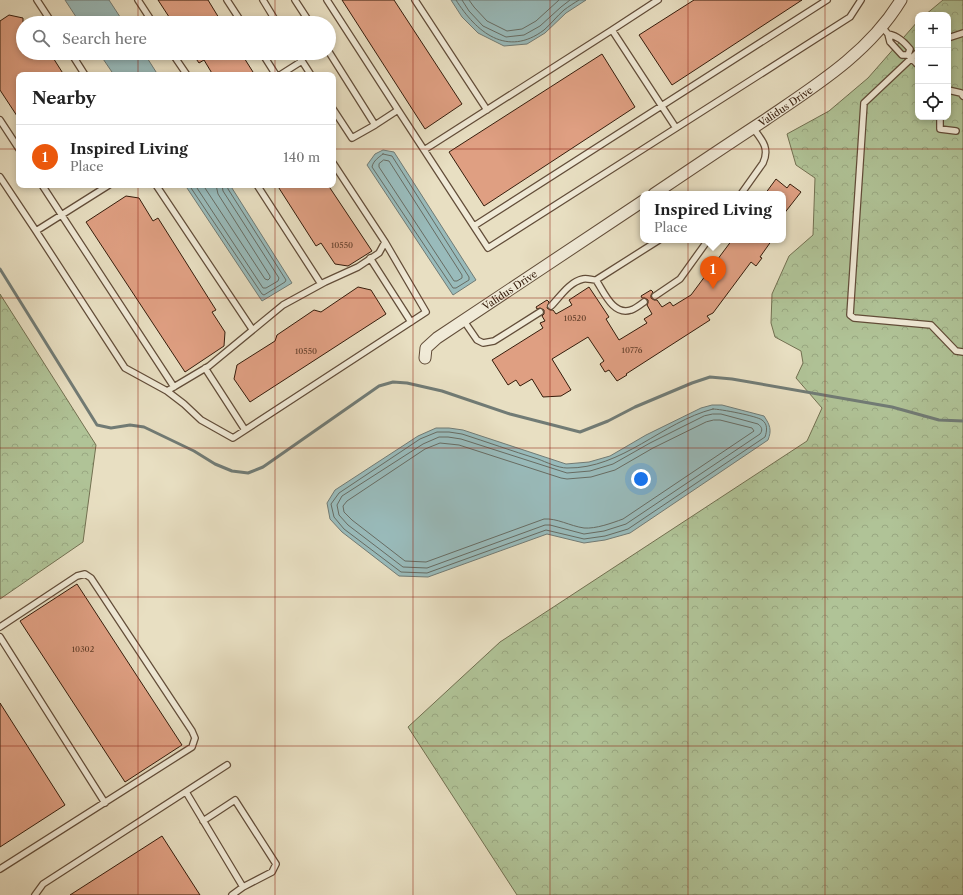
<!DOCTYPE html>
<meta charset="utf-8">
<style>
:root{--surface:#fff;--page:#f2f2f2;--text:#222;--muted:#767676;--line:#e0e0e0;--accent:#ea580c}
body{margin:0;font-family:"Libre Caslon Text",serif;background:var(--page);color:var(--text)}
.controls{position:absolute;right:12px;top:12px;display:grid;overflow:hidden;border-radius:8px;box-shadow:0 2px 6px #0003}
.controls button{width:36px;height:36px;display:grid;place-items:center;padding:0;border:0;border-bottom:1px solid var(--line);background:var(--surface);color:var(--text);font:20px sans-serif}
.you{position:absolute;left:641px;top:479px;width:14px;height:14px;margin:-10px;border:3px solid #fff;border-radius:50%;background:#1a73e8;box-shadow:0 0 0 6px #1a73e833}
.badge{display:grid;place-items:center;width:26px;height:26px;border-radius:50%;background:var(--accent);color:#fff;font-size:13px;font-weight:700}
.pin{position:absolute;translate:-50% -33px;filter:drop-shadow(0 1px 2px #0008)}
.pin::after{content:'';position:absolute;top:21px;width:14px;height:12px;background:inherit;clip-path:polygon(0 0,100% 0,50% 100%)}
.popup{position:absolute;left:640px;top:191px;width:146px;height:52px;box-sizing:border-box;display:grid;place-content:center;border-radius:8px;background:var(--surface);filter:drop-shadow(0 1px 3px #0005);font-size:13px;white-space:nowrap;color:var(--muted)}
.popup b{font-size:15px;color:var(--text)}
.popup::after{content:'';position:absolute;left:50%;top:100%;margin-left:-8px;border:8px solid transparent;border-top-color:var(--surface)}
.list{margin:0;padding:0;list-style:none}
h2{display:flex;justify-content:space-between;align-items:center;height:52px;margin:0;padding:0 16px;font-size:17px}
h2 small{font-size:13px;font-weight:400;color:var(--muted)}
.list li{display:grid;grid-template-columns:26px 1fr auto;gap:12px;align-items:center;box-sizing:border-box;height:64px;padding:0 16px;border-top:1px solid var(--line)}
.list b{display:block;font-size:15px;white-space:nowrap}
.list p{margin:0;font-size:13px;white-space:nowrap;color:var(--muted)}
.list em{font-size:13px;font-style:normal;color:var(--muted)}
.icon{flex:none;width:22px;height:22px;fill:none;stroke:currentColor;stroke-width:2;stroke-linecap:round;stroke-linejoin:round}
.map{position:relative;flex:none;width:963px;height:895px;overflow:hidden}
.search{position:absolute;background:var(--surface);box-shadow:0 2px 6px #0003;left:16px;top:16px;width:320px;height:44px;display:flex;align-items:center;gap:10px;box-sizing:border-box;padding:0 14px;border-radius:22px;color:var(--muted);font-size:15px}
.panel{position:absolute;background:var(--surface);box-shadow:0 2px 6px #0003;left:16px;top:72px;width:320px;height:116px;border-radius:8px}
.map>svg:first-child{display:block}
.forest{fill:url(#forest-crowns);stroke:#727051}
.water{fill:#9bb;stroke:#717b75}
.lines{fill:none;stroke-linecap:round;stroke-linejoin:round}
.shore{stroke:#676c63;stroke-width:1}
.stream{stroke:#717b75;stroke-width:3}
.building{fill:#df9f82;stroke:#351c0b}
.service-casing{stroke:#624d39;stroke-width:8}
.minor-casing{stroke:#624d39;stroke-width:13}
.service{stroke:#f0ead7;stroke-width:5.5}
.minor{stroke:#f0ead7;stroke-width:11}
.grid{fill:none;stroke:#8f2418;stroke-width:1;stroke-opacity:0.55}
.labels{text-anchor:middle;stroke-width:3;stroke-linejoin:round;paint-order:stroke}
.number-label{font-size:8px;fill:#603d29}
.street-label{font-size:10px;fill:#351c0b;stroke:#f0ead7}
</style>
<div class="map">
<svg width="963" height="895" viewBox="0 0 963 895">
<defs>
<pattern id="forest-crowns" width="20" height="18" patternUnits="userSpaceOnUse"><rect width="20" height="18" fill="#b0c397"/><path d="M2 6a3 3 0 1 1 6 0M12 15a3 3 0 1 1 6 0" fill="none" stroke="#98a781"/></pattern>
</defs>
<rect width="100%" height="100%" fill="#e8dfc2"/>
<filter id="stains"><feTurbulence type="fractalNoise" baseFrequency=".005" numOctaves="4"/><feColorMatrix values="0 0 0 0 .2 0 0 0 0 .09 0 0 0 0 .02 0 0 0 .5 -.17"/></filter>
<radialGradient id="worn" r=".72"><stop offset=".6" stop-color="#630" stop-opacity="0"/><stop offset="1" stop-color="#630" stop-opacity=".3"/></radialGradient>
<path class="forest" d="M943,0H963V895H517L408,727L500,642L807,441L822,408L796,378L803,363L801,351L775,337L771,323L772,294L789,256L813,235L815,178L796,165L787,134L829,111L868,78L918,21V117H948V15H925Z
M0,294L96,445L83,542L0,599Z"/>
<path class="water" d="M65,0H109L124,23H80Z
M451,0H586L566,13L545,33L527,44L504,46L478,33L462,17Z
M99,53H144L158,75H114Z
M383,150L394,152L476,280L453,295L367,165L375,154Z
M185,185H230L292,283L262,301Z
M712,405H722L764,416C770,425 772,430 768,440L630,533L605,540L584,543L547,534L428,577L399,576L342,532L330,519L327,503L335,490L418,436L436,428H449L463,430L566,464L589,462L610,456L646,435L701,408Z"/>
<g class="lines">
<path class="shore" d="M456,0C476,32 507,58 544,30C551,24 557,16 564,10C568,7 574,3 579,0
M462,0L469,11L483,26L506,37L524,35L540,26L561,7L570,0
M469,0L474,7L487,21L507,31L522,29L536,21L559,0
M383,154L392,156L469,277V280L456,288H453L372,167C373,161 379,157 383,154Z
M384,160L389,161L462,275V278L457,281H454L379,167V164Z
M189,185L262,294L264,295L285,282L286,280L228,189L227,185
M195,185L263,288H266L278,281L279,278L223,191L222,185
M203,185L265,279L268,280L270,278V276L218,194L216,185
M713,409C720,409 757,416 762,420C768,424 767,431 765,437L628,529L605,536L584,539L546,530L427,573L401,572L344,529L334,517L331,504L339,493L420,439L437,432H449L462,434C487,442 512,451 538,459C546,462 558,468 567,468C622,469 662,422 713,409Z
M713,414H721L758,424C762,427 763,430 760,434L626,524L604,531L584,534L550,525H545L427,568L403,567L348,525L339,515L337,505L342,496L423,444L439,437H448L461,439L567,473L590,471L613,464L650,443L704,416Z
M714,420H720L752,428L754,431L623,519C612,523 596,529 584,528C570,526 557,518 544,519L426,562L405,561L352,520L344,512L343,506L347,501L425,449L440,443L459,445L561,478L567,479L591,477L615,470L653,448L706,422Z"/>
<path class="stream" d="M0,269L97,425L111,428L130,425L144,427L194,451L215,464L232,471L248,473L263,467L379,386L393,382L407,383L442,391L510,414L580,432L608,421L635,407L692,383L710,377L732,379L892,407L939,420L963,421"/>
</g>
<path class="building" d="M158,0H208L222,23H173Z
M342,0H394L462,104L425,129Z
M694,0H802L672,85L639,35Z
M9,15L23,18V53H50L64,75H19V119L0,90V21Z
M192,53H241L253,72L248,75H213L204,60L199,63Z
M602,54L635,107L484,206L449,152Z
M776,179L787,188L790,184L801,192L783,215V194H765Z
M277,185H328L372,251L348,266L335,264L321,243L316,246Z
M126,196L139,198L153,221L158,218L216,310L212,312L225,332L224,346L185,372L86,222Z
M732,240H772L760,257L762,258L756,266L751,262L713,313L707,316L710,320L626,374L627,375L617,381L609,370L605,372L600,364L604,361L588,337L552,359L571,390L561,396L543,397L532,379L520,386L516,380L508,385L492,360L543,328L540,323L545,321L542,316L544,314V310L540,308L537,309L536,307L547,300L549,302L547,308L550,310H553L556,314L572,305L569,300L589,287L609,317L606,319L619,340L647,323L644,319L652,314L647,305L648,303V300L645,298H642L641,296L651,290L653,292L651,295V298L654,300H657L662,307L670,302L673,306L691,295Z
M358,287L371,290L386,314L250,402L234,379L237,365L275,341L277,335L314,310L321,312Z
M77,584L182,745L125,782L20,621Z
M0,703L65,805L0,847Z
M162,836L200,895H70Z"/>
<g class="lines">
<g class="service-casing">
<path id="service" d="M37,0L52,23
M138,0L153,23
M227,0L242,23
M263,0L277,23
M295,0L310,23
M327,0L398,110L375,125L329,52
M415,0L487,110
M658,0L612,30L676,128
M882,27L888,34L890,42L902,55H908L918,65
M888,34C898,36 904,42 910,49L908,55
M948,38L963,33
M918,52L864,103L850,315L854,318L931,325L956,351L963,352
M71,53L85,75
M172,53L187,75
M262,53L276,75
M296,53L302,61
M280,75L302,61L311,75
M948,90L961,93L963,96
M333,109L352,138L375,125
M398,110L488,248L850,17L861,0
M940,117V129L956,131
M0,120L19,149
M424,150L612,30
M0,177L36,231
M42,185L174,387
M109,185L36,231L125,368L167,391L209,366L283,305L325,282L358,267L379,253L385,242L333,163
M156,185L252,329
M257,185L321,284
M741,194L763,163C770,148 762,140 753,128
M474,226L827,0
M370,258L411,322
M596,280L659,240
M655,296L680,279L708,240
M551,306C560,297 569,282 583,279C587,278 592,280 596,280C604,292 613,316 631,310C635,309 640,305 644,302
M464,321L477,340L483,343L494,341L540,312
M205,368L245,430
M167,391L184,404L201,420L233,438L426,312L385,242
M0,627L77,576L85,574L91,578L192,731L195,738L192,747L0,869
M0,637L105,803
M186,792L243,887L232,895
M203,821L235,800L276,864L272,872L243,887
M35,895L43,884L227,765"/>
</g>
<g class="minor-casing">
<g id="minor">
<path id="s1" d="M654,194C691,169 728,144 765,120C815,86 869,53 901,0"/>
<path id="s2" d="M425,358L426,348L437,338L643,201"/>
</g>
</g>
<use href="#service" class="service"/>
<use href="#minor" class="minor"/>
</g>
<path class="grid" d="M138,0V23M275,0V23M413,0V895M550,0V895M688,0V895M825,0V895M138,53V75M275,53V75M0,149H19M333,149H963M138,185V895M275,185V895M0,298H963M0,448H963M0,597H963M0,746H963"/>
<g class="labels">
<g class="number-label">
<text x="342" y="248">10550</text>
<text x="575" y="321">10520</text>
<text x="632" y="353">10776</text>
<text x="306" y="354">10550</text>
<text x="83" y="652">10302</text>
</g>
<g class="street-label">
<text dy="4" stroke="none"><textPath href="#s1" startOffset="158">Validus Drive</textPath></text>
<text dy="4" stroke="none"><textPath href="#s2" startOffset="112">Validus Drive</textPath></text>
</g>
</g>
<rect width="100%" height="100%" filter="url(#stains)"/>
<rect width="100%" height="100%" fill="url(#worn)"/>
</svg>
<div class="controls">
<button>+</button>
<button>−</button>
<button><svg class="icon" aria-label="locate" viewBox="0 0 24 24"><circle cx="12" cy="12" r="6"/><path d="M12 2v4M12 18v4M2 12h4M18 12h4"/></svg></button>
</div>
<div class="you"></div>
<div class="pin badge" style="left:713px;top:289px">1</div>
<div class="popup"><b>Inspired Living</b>Place</div>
<div class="search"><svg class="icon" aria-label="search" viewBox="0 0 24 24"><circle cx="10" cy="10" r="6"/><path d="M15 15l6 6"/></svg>Search here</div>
<section class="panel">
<h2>Nearby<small></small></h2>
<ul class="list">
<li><span class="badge">1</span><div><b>Inspired Living</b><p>Place</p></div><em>140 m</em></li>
</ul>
</section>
</div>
